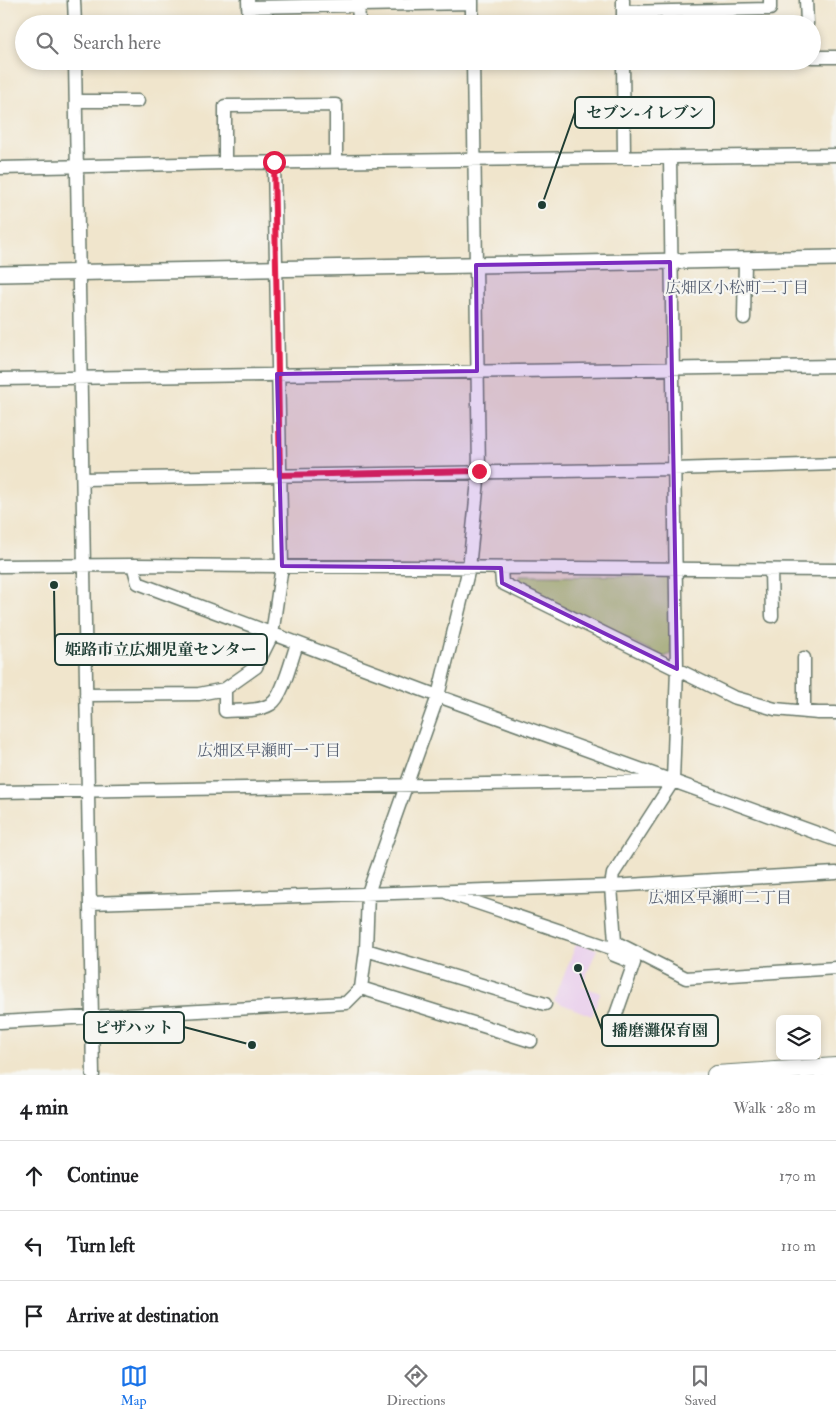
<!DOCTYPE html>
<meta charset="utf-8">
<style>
:root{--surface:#fff;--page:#f2f2f2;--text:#202124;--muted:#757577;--line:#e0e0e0;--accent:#1a73e8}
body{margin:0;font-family:"IM FELL Double Pica","Noto Serif JP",serif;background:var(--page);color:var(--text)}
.controls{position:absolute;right:15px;bottom:15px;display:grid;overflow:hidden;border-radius:8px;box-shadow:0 2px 8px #0003}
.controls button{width:45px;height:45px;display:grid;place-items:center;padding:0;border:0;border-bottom:1px solid var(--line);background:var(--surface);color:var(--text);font:25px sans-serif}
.stop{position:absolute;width:15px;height:15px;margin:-11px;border:4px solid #e11d48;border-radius:50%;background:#fff}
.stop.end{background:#e11d48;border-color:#fff;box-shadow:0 1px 5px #0008}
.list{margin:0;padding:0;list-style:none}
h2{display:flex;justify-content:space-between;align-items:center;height:65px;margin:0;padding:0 20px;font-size:21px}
h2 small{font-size:16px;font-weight:400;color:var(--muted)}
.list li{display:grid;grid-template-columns:32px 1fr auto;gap:15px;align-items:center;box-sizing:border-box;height:70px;padding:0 20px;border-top:1px solid var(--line)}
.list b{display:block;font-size:19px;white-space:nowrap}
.list em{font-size:16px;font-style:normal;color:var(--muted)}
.icon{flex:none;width:28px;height:28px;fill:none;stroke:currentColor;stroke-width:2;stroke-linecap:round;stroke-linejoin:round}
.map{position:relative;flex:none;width:836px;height:1075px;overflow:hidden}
.search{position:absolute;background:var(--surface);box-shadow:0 2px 8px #0003;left:15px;right:15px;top:15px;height:55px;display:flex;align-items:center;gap:12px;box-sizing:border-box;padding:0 18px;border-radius:28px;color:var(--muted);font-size:19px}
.sheet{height:275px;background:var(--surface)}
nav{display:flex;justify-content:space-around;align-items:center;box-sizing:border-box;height:70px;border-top:1px solid var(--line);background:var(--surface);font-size:14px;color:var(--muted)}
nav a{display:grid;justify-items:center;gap:2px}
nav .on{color:var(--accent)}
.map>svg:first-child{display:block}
.built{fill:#ead1ec}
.green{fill:#bad47a;stroke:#6c8857}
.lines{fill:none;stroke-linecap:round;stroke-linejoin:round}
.minor-casing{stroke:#687869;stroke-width:15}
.tertiary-casing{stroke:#687869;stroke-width:18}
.secondary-casing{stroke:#687869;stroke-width:20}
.minor{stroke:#fff;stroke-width:12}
.tertiary{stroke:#fff;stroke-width:15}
.secondary{stroke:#fff;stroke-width:18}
.route{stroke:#e11d48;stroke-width:6}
.marked{fill:#7b2cbf;fill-opacity:0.2;stroke:#7b2cbf;stroke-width:4;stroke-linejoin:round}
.labels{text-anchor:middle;stroke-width:4.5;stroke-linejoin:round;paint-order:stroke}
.neighbourhood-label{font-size:16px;fill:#565f71;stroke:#f6f6f2}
.leader{fill:none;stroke:#1f3d34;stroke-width:2}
.callout-dot{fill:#1f3d34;stroke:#f6f6f2;stroke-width:2}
.callout{fill:#f6f6f2;stroke:#1f3d34;stroke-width:2}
.callout-label{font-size:16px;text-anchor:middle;font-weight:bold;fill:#1f3d34}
</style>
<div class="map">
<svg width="836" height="1075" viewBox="0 0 836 1075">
<rect width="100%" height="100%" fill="#f6f6f2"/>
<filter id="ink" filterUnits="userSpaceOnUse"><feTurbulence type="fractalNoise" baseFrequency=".02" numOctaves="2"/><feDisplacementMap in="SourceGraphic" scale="10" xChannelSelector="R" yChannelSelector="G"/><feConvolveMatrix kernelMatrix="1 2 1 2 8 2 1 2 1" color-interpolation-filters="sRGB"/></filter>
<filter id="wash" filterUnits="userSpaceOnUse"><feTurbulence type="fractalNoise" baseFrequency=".0096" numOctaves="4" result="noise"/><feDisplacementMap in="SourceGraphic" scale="20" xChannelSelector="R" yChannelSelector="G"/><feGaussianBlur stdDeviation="1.12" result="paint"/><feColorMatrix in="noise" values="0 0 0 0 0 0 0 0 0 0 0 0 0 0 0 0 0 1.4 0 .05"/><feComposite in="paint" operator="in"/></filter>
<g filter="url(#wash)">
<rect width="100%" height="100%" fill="#f0e5cc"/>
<path class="built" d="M577,942L597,949L582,986L600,993L592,1016L554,1001Z"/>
<path class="green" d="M520,575L666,576L670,580L671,654L664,657L518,586Z"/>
</g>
<g filter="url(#ink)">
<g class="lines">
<g class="minor-casing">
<path id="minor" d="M74,0L75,24
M248,0L249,24
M358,0L359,24
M472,0V24
M623,0V24
M806,0L807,24
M248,7L472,3
M623,12L770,9V0
M812,57H836
M75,61L93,1075
M623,61L624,157
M76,101H138
M670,157L677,669L673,781L613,874L611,886L615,942L686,978L836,968
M225,163V106L336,105V161
M0,168L225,163L836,155
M744,318L745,260
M0,379L836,366
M83,479L673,469L836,464
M133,565L138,583L438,696L836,840
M0,566L133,565L836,570
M501,568L502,583L733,697L775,709L818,713H836
M771,570L772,616
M225,689V711C240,710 258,712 271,704C283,697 292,657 297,644
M86,695L199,694L225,689L256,667L272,635L282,566L274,162
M804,712V658
M0,792L665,781
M448,893L614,949
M90,903L611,886L836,873
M366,950L545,1004
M361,988L531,1041
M614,1020L634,963L614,955L615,945
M0,1022L346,1003L361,988L366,950L368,893L438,696L469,568L479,471L473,61"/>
</g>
<g class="tertiary-casing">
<path id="tertiary" d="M0,274L836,258"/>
</g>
<g class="secondary-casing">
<path id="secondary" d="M716,1075L836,1067"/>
</g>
<use href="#minor" class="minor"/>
<use href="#tertiary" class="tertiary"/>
<use href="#secondary" class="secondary"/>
</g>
</g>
<g class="lines" filter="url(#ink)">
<path class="route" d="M274,162L280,475L479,471"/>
</g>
<path class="marked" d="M670,262L677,669L502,583L501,568L282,566L277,374L477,371L476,265Z"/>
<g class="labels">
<g class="neighbourhood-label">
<text x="737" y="293">広畑区小松町二丁目</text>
<text x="269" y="756">広畑区早瀬町一丁目</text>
<text x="720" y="903">広畑区早瀬町二丁目</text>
</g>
</g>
<path class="leader" d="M542 205L575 112M54 585L55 650M252 1045L184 1027M578 968L602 1030"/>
<g class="callout-dot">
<circle cx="542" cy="205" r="5"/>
<circle cx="54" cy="585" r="5"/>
<circle cx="252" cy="1045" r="5"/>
<circle cx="578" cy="968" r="5"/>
</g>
<g class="callout">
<rect x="575" y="97" width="139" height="31" rx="5"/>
<rect x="55" y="634" width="212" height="31" rx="5"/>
<rect x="84" y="1012" width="100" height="31" rx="5"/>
<rect x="602" y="1015" width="116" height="31" rx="5"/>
</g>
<g class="callout-label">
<text x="645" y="118">セブン-イレブン</text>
<text x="161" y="655">姫路市立広畑児童センター</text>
<text x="134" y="1033">ピザハット</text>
<text x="660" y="1036">播磨灘保育園</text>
</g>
</svg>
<div class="controls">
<button><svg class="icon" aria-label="layers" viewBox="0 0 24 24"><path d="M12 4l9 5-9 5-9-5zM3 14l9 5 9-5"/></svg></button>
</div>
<div class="stop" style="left:274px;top:162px"></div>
<div class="stop end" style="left:479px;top:471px"></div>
<div class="search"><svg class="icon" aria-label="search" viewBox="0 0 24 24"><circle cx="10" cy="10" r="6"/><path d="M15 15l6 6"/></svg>Search here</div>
</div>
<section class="sheet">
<h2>4 min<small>Walk · 280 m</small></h2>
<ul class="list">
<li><svg class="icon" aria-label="ahead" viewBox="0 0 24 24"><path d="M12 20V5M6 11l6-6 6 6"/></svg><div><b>Continue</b></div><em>170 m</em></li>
<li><svg class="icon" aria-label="left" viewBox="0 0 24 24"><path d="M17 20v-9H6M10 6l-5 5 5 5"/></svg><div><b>Turn left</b></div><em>110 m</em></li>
<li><svg class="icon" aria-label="arrive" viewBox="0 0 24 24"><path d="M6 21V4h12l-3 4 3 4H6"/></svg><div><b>Arrive at destination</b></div></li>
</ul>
</section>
<nav>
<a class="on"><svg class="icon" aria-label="map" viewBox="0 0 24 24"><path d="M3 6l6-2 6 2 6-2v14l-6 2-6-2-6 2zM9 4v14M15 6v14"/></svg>Map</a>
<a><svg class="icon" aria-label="directions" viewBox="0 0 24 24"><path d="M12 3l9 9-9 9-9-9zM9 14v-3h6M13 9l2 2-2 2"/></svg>Directions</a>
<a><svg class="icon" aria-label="saved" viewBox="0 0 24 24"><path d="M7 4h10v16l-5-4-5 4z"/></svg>Saved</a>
</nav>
